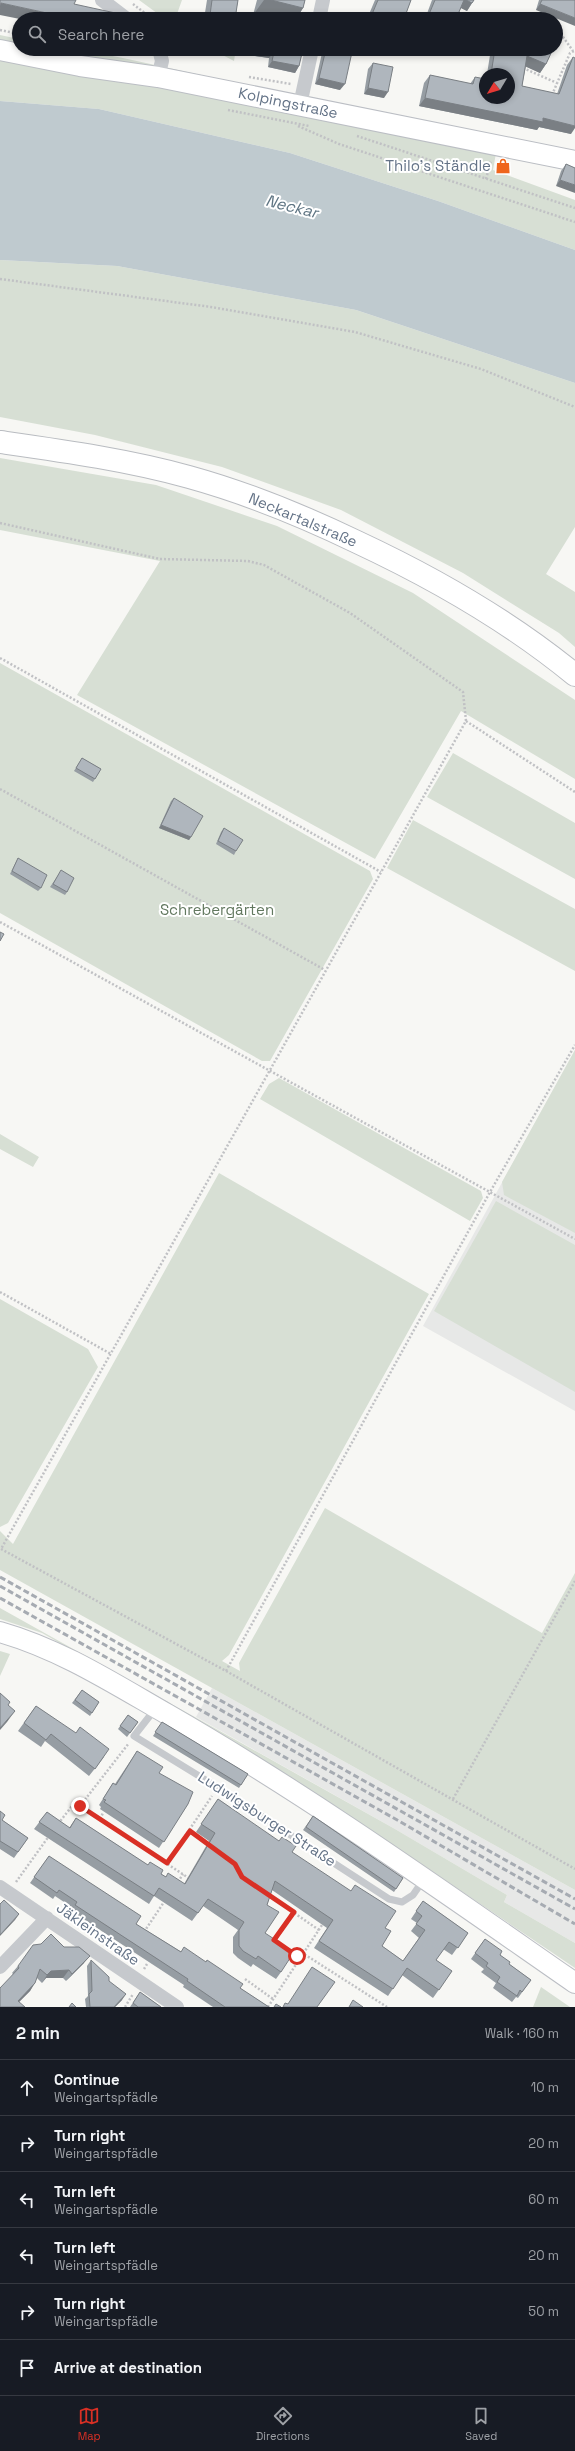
<!DOCTYPE html>
<meta charset="utf-8">
<style>
:root{--surface:#171b24;--page:#20242c;--text:#f1f3f6;--muted:#9ea1a6;--line:#363941;--accent:#d93025}
body{margin:0;font-family:"Space Grotesk",sans-serif;background:var(--page);color:var(--text)}
.compass{position:absolute;left:479px;top:68px;width:36px;height:36px;border-radius:50%;background:var(--surface);box-shadow:0 2px 6px #0003;rotate:232deg}
.stop{position:absolute;width:12px;height:12px;margin:-9px;border:3px solid #d93025;border-radius:50%;background:#fff}
.stop.end{background:#d93025;border-color:#fff;box-shadow:0 1px 4px #0008}
.list{margin:0;padding:0;list-style:none}
h2{display:flex;justify-content:space-between;align-items:center;height:52px;margin:0;padding:0 16px;font-size:17px}
h2 small{font-size:13px;font-weight:400;color:var(--muted)}
.list li{display:grid;grid-template-columns:26px 1fr auto;gap:12px;align-items:center;box-sizing:border-box;height:56px;padding:0 16px;border-top:1px solid var(--line)}
.list b{display:block;font-size:15px;white-space:nowrap}
.list p{margin:0;font-size:13px;white-space:nowrap;color:var(--muted)}
.list em{font-size:13px;font-style:normal;color:var(--muted)}
.icon{flex:none;width:22px;height:22px;fill:none;stroke:currentColor;stroke-width:2;stroke-linecap:round;stroke-linejoin:round}
.map{position:relative;flex:none;width:575px;height:2007px;overflow:hidden}
.search{position:absolute;background:var(--surface);box-shadow:0 2px 6px #0003;left:12px;right:12px;top:12px;height:44px;display:flex;align-items:center;gap:10px;box-sizing:border-box;padding:0 14px;border-radius:22px;color:var(--muted);font-size:15px}
.sheet{height:388px;background:var(--surface)}
nav{display:flex;justify-content:space-around;align-items:center;box-sizing:border-box;height:56px;border-top:1px solid var(--line);background:var(--surface);font-size:11px;color:var(--muted)}
nav a{display:grid;justify-items:center;gap:2px}
nav .on{color:var(--accent)}
.map>svg:first-child{display:block}
.built{fill:#e7e8e7}
.green{fill:#d7dfd4}
.water{fill:#bfcacf}
.lines{fill:none;stroke-linecap:round;stroke-linejoin:round}
.secondary-casing{stroke:#bbbec4;stroke-width:22}
.primary-casing{stroke:#b9bcc1;stroke-width:24}
.path{stroke:#c0c1c4;stroke-width:2.5;stroke-dasharray:2 2;stroke-linecap:butt}
.lane{stroke:#c6c9cd;stroke-width:7}
.street{stroke:#c6c9cd;stroke-width:14}
.secondary{stroke:#fff;stroke-width:20}
.primary{stroke:#fff;stroke-width:22}
.rail{stroke:#a6abb2;stroke-width:3;stroke-dasharray:6 3;stroke-linecap:butt}
.wall{fill:#969da3}
.shaded-wall{fill:#7a7f84}
.building{fill:#afb6bd;stroke:#7a7f84}
.route{stroke:#d93025;stroke-width:5}
.labels{text-anchor:middle;stroke-width:4;stroke-linejoin:round;paint-order:stroke}
.street-label{font-size:15px;fill:#647387;stroke:#fff}
.poi-label{font-size:15px;fill:#647387;stroke:#fff;text-anchor:end}
.park-label{font-size:15px;fill:#62785f;stroke:#fff}
.water-label{font-size:16px;font-style:italic;fill:#5f7583;stroke:#fff}
</style>
<div class="map">
<svg width="575" height="2007" viewBox="0 0 575 2007">
<rect width="100%" height="100%" fill="#f7f7f4"/>
<path class="built" d="M575,1050V1411L423,1326Z
M212,1688L575,1890V1943L504,1902L507,1895L395,1829L196,1717Z"/>
<path class="green" d="M139,0H182L177,14L186,19H165Z
M0,35L19,39V49H76L123,58L293,95L496,153L493,170L575,200V250L438,201L290,153L99,109L0,101Z
M211,49H236L234,61Z
M0,260L117,266L356,310L575,383V527L546,574L575,592V647L559,633L463,573L341,510L222,467L95,435L0,417Z
M0,458L156,485L277,526L413,593L575,700V779L461,711L375,859L77,695L160,561L0,530Z
M0,663L370,871L373,879L270,1061H262L0,913Z
M453,753L575,823V879L427,797Z
M413,820L575,909V971L387,868Z
M575,1050V1233L504,1195L502,1182Z
M279,1078L481,1191L483,1198L470,1221L260,1099L269,1084Z
M0,1134L39,1157L33,1167L0,1149Z
M219,1173L429,1294L229,1655L222,1661L240,1671L239,1663L325,1508L542,1633L575,1573V1890L0,1570V1531L13,1544Z
M496,1201L575,1245V1392L434,1311Z
M0,1299L88,1349L98,1367L8,1523L0,1527Z
M0,1608L395,1829L507,1895L504,1902L575,1943V1968L347,1814L197,1721L42,1633L0,1619Z
M0,1651L10,1654L0,1676Z
M541,1987L570,2007H533Z"/>
<path class="water" d="M0,101L99,109L290,153L438,201L575,250V383L356,310L117,266L0,260Z"/>
<g class="lines">
<g class="secondary-casing">
<path id="secondary" d="M0,50L80,66L158,77L575,161
M0,1632C60,1649 113,1683 167,1714C308,1795 441,1890 575,1983"/>
</g>
<g class="primary-casing">
<path id="primary" d="M0,442C63,451 128,460 189,477C247,493 303,516 357,542C434,578 508,620 575,675"/>
</g>
<path class="path" d="M133,4L146,14L149,19
M556,27L573,51
M0,30L19,34
M96,49L106,51
M523,68L557,83
M249,77L291,84
M552,95L570,53L574,51
M228,110L309,126
M298,126L339,144L575,222
M357,136L575,208
M486,179L491,160
M0,279L211,307L355,332L481,369L575,407
M0,523L160,559L248,561L264,565L350,613L463,692L466,721L1,1549
M0,658L381,872
M466,721L575,792
M0,789L325,970
M0,922L575,1239
M0,1292L111,1354
M1,1549L226,1671L575,1869
M226,1671L490,1192L575,1045
M453,1799L575,1581
M80,1806L129,1743
M100,1819L103,1813
M58,1824L72,1806H80L190,1879
M190,1831L209,1845
M167,1863L212,1796
M16,1882L49,1836
M178,1882L183,1874
M268,1895L319,1930
M144,1932L166,1899
M275,1941L294,1912
M290,1952L297,1956L304,1954L387,2007
M144,1969L147,1964
M245,1979L273,1999
M125,2007L133,1994
M268,2007L324,1922"/>
<path class="lane" d="M156,1708L134,1736L217,1787L389,1899L402,1902L413,1895L424,1879"/>
<path class="street" d="M102,0L127,19
M319,19L323,0
M158,77L162,61L159,49
M300,105L312,49
M0,1887L177,2007
M0,1967L47,1918"/>
<use href="#secondary" class="secondary"/>
<use href="#primary" class="primary"/>
<path class="rail" d="M0,1577L575,1899
M0,1586L575,1909
M0,1598L399,1821L575,1924"/>
</g>
<path class="wall" d="M207,0H238L235,19H204Z
M257,0H305L303,8L296,19H269L253,15Z
M375,0H411L404,19H367Z
M432,0H474L472,3L467,11L461,8L456,19H425Z
M539,0H575L536,10Z
M257,49H303L299,66L295,73L268,67L269,58L255,56Z
M325,49H336L340,90L315,84L322,53Z
M476,49H553L546,64L540,73L526,66L522,86L557,94L567,65L573,57L571,134L539,127L537,130L419,106L424,83L430,75L470,84L475,77L485,98L509,74H487L490,55Z
M373,63L384,98L364,94L368,69Z
M566,164L575,168L556,186L561,171Z
M82,758L101,769L93,782L74,771Z
M174,798L191,837L189,840L159,828L171,801Z
M224,828L236,851L234,855L216,844L221,832Z
M18,858L41,888L38,891L10,874Z
M59,874L67,892L65,895L50,887Z
M82,1690L99,1702L90,1716L72,1703Z
M36,1706L104,1757L89,1776L45,1741L41,1747L18,1731Z
M128,1715L138,1722L127,1737L118,1729Z
M162,1722L248,1774L239,1788L153,1736Z
M137,1751L159,1773L188,1804L159,1848L100,1809L101,1807L99,1805L113,1783L115,1784Z
M218,1799L292,1852L385,1928L382,1946L403,1961L419,1938L411,1931L417,1923L411,1919L423,1901L468,1933L452,1955L443,1949L436,1960L452,1971L433,1998L402,1975L388,1996L314,1948L327,1928L272,1890L267,1905L265,1933L281,1972L276,1979L253,1964L251,1967L238,1958L233,1953V1937L238,1930L203,1906L192,1921L154,1896L149,1904L34,1829L47,1812L69,1828L76,1818L161,1874L166,1877L184,1884L209,1841L196,1832Z
M0,1811L2,1820L28,1838L14,1858L0,1849Z
M313,1816L403,1878L394,1892L303,1830Z
M49,1856L136,1924L240,1988L269,2007H213L183,1987L184,1985L71,1911L73,1908L55,1896L53,1899L30,1883Z
M485,1939L509,1964L531,1980L518,1998L516,1997L512,2002L493,1988L496,1983L481,1972L484,1969L471,1959Z
M64,1947L84,1963L66,1981L63,1978H46L42,1983L37,1978L30,1991L19,2002L0,2007L13,1974L12,1973L18,1966Z
M91,1960L122,2000L115,2007H86L85,1999L88,1996L87,1966Z
M140,1992L161,2007H130Z"/>
<path class="shaded-wall" d="M264,0H271L303,8L296,19H269L253,15Z
M464,0H466L472,3L467,11L459,7Z
M1,3L56,15L53,19H20L0,15V5Z
M540,4L575,18V26L536,10Z
M210,15L228,19H207Z
M260,49L274,52L269,58L255,56Z
M476,49H494L490,55Z
M527,56L546,64L540,73L522,65Z
M272,61L299,66L295,73L268,67Z
M319,78L345,84L340,90L315,84Z
M368,88L388,92L384,98L364,94Z
M425,98L543,118L575,126V128L571,134L539,127L537,130L419,106Z
M560,180L575,185V193L556,186Z
M161,825L191,837L189,840L159,828Z
M15,1711L7,1722L0,1730V1728Z
M19,1914L15,1920L0,1936V1935Z
M90,1956L84,1963L66,1981L72,1974Z
M69,1970L63,1978H46L42,1983L47,1975L51,1971Z
M35,1983L30,1991L14,2007L18,2001Z
M126,1994L122,2000L115,2007H114Z"/>
<path class="building" d="M0,0H76L74,4L120,14L118,19H55L56,15L1,3L0,10Z
M212,0H238L235,19H228L210,15Z
M271,0H305L303,8Z
M378,0H411L404,19H370Z
M435,0H464L456,19H427Z
M466,0H474L472,3Z
M542,0H575V18L540,4Z
M485,14L498,19H483Z
M260,49H303L299,66L272,61L274,52Z
M326,49H336L352,52L345,84L319,78Z
M495,49H553L546,64L527,56L522,86L559,94L573,57L575,58V126L543,118V122L425,98L430,75L473,84L475,77L485,79V98H509V74H491Z
M373,63L393,67L388,92L368,88Z
M566,164L575,168V185L560,180Z
M82,758L101,769L95,779L76,768Z
M174,798L203,816L191,837L161,825Z
M224,828L243,840L236,851L218,841Z
M18,858L47,875L41,888L12,871Z
M61,870L74,878L67,892L53,884Z
M0,932L4,934L0,941Z
M82,1690L99,1702L92,1713L75,1700Z
M0,1693L10,1702L8,1705L15,1711L0,1728Z
M36,1706L76,1733L80,1727L109,1749L95,1769L51,1734L46,1740L24,1723Z
M128,1715L138,1722L130,1733L120,1726Z
M162,1722L248,1774L241,1785L155,1732Z
M137,1751L163,1767L159,1773L193,1792L188,1804L164,1842L104,1802L106,1800L103,1799L113,1783L116,1785Z
M218,1799L279,1841L282,1837L296,1846L292,1852L351,1891L355,1885L396,1911L385,1928L391,1931L382,1946L403,1961L425,1930L416,1924L422,1916L416,1911L423,1901L468,1933L458,1948L449,1942L436,1960L452,1971L439,1990L407,1968L393,1989L319,1941L333,1920L275,1881L267,1905L279,1912L265,1933L294,1952L281,1972L258,1956L256,1959L243,1951L239,1946V1930L244,1922L208,1899L198,1913L159,1888L154,1896L39,1822L47,1812L70,1828L76,1818L148,1865L150,1862L163,1870L161,1874L166,1877L168,1873L185,1884L215,1833L201,1824Z
M0,1811L5,1815L2,1820L28,1838L18,1852L0,1841Z
M313,1816L403,1878L396,1889L306,1827Z
M49,1856L141,1916L136,1924L181,1952L184,1947L206,1962L207,1960L243,1984L240,1988L269,2007H225L187,1981L188,1979L75,1905L77,1902L59,1890L57,1893L34,1877Z
M4,1900L19,1914L0,1935V1904Z
M51,1934L64,1947H79L90,1956L72,1974L69,1970L51,1971L47,1975L40,1969L35,1983L18,2001L25,2007H0V1988L19,1968L18,1966L33,1945L41,1944Z
M485,1939L502,1951L500,1955L510,1962L509,1964L531,1980L522,1992L520,1990L517,1996L497,1982L500,1977L486,1966L488,1963L475,1953Z
M91,1960L109,1977V1981L126,1994L114,2007H90L89,1994L92,1991Z
M312,1967L335,1982L317,2007H283L285,2003L288,2004Z
M140,1992L161,2007H138L133,2003Z
M353,2000L363,2007H349Z
M72,2003L76,2007H69Z
M276,2004L281,2007H274Z"/>
<g class="lines">
<path class="route" d="M80,1806L167,1863L190,1831L235,1864L242,1877L294,1912L274,1940L297,1956"/>
</g>
<defs>
<g id="shop-bare" transform="scale(1.2)"><path d="M-5-2.5h2.3a2.7 3.5 0 0 1 5.4 0H5L5.5 6h-11ZM-1.5-2.5h3a1.5 2.3 0 0 0-3 0Z" fill="#ef651c" stroke="#fff" stroke-width="2.5" paint-order="stroke"/></g>
</defs>
<g fill-rule="evenodd">
<use href="#shop-bare" x="503" y="166"/>
</g>
<g class="labels">
<g class="street-label">
<text transform="translate(288 103) rotate(12)" y="5">Kolpingstraße</text>
<text transform="translate(303 520) rotate(23)" y="5">Neckartalstraße</text>
<text transform="translate(267 1819) rotate(33)" y="5">Ludwigsburger Straße</text>
<text transform="translate(98 1934) rotate(35)" y="5">Jäkleinstraße</text>
</g>
<g class="poi-label">
<text x="491" y="171">Thilo's Ständle</text>
</g>
<g class="park-label">
<text x="217" y="915">Schrebergärten</text>
</g>
<g class="water-label">
<text transform="translate(292 206) rotate(14)" y="6">Neckar</text>
</g>
</g>
</svg>
<svg class="compass" viewBox="-18 -18 36 36"><path d="M0-13l5 13h-10z" fill="#e53935"/><path d="M0 13l5-13h-10z" fill="#9ea1a6"/></svg>
<div class="stop" style="left:297px;top:1956px"></div>
<div class="stop end" style="left:80px;top:1806px"></div>
<div class="search"><svg class="icon" aria-label="search" viewBox="0 0 24 24"><circle cx="10" cy="10" r="6"/><path d="M15 15l6 6"/></svg>Search here</div>
</div>
<section class="sheet">
<h2>2 min<small>Walk · 160 m</small></h2>
<ul class="list">
<li><svg class="icon" aria-label="ahead" viewBox="0 0 24 24"><path d="M12 20V5M6 11l6-6 6 6"/></svg><div><b>Continue</b><p>Weingartspfädle</p></div><em>10 m</em></li>
<li><svg class="icon" aria-label="right" viewBox="0 0 24 24"><path d="M7 20v-9h11M14 6l5 5-5 5"/></svg><div><b>Turn right</b><p>Weingartspfädle</p></div><em>20 m</em></li>
<li><svg class="icon" aria-label="left" viewBox="0 0 24 24"><path d="M17 20v-9H6M10 6l-5 5 5 5"/></svg><div><b>Turn left</b><p>Weingartspfädle</p></div><em>60 m</em></li>
<li><svg class="icon" aria-label="left" viewBox="0 0 24 24"><path d="M17 20v-9H6M10 6l-5 5 5 5"/></svg><div><b>Turn left</b><p>Weingartspfädle</p></div><em>20 m</em></li>
<li><svg class="icon" aria-label="right" viewBox="0 0 24 24"><path d="M7 20v-9h11M14 6l5 5-5 5"/></svg><div><b>Turn right</b><p>Weingartspfädle</p></div><em>50 m</em></li>
<li><svg class="icon" aria-label="arrive" viewBox="0 0 24 24"><path d="M6 21V4h12l-3 4 3 4H6"/></svg><div><b>Arrive at destination</b></div></li>
</ul>
</section>
<nav>
<a class="on"><svg class="icon" aria-label="map" viewBox="0 0 24 24"><path d="M3 6l6-2 6 2 6-2v14l-6 2-6-2-6 2zM9 4v14M15 6v14"/></svg>Map</a>
<a><svg class="icon" aria-label="directions" viewBox="0 0 24 24"><path d="M12 3l9 9-9 9-9-9zM9 14v-3h6M13 9l2 2-2 2"/></svg>Directions</a>
<a><svg class="icon" aria-label="saved" viewBox="0 0 24 24"><path d="M7 4h10v16l-5-4-5 4z"/></svg>Saved</a>
</nav>
